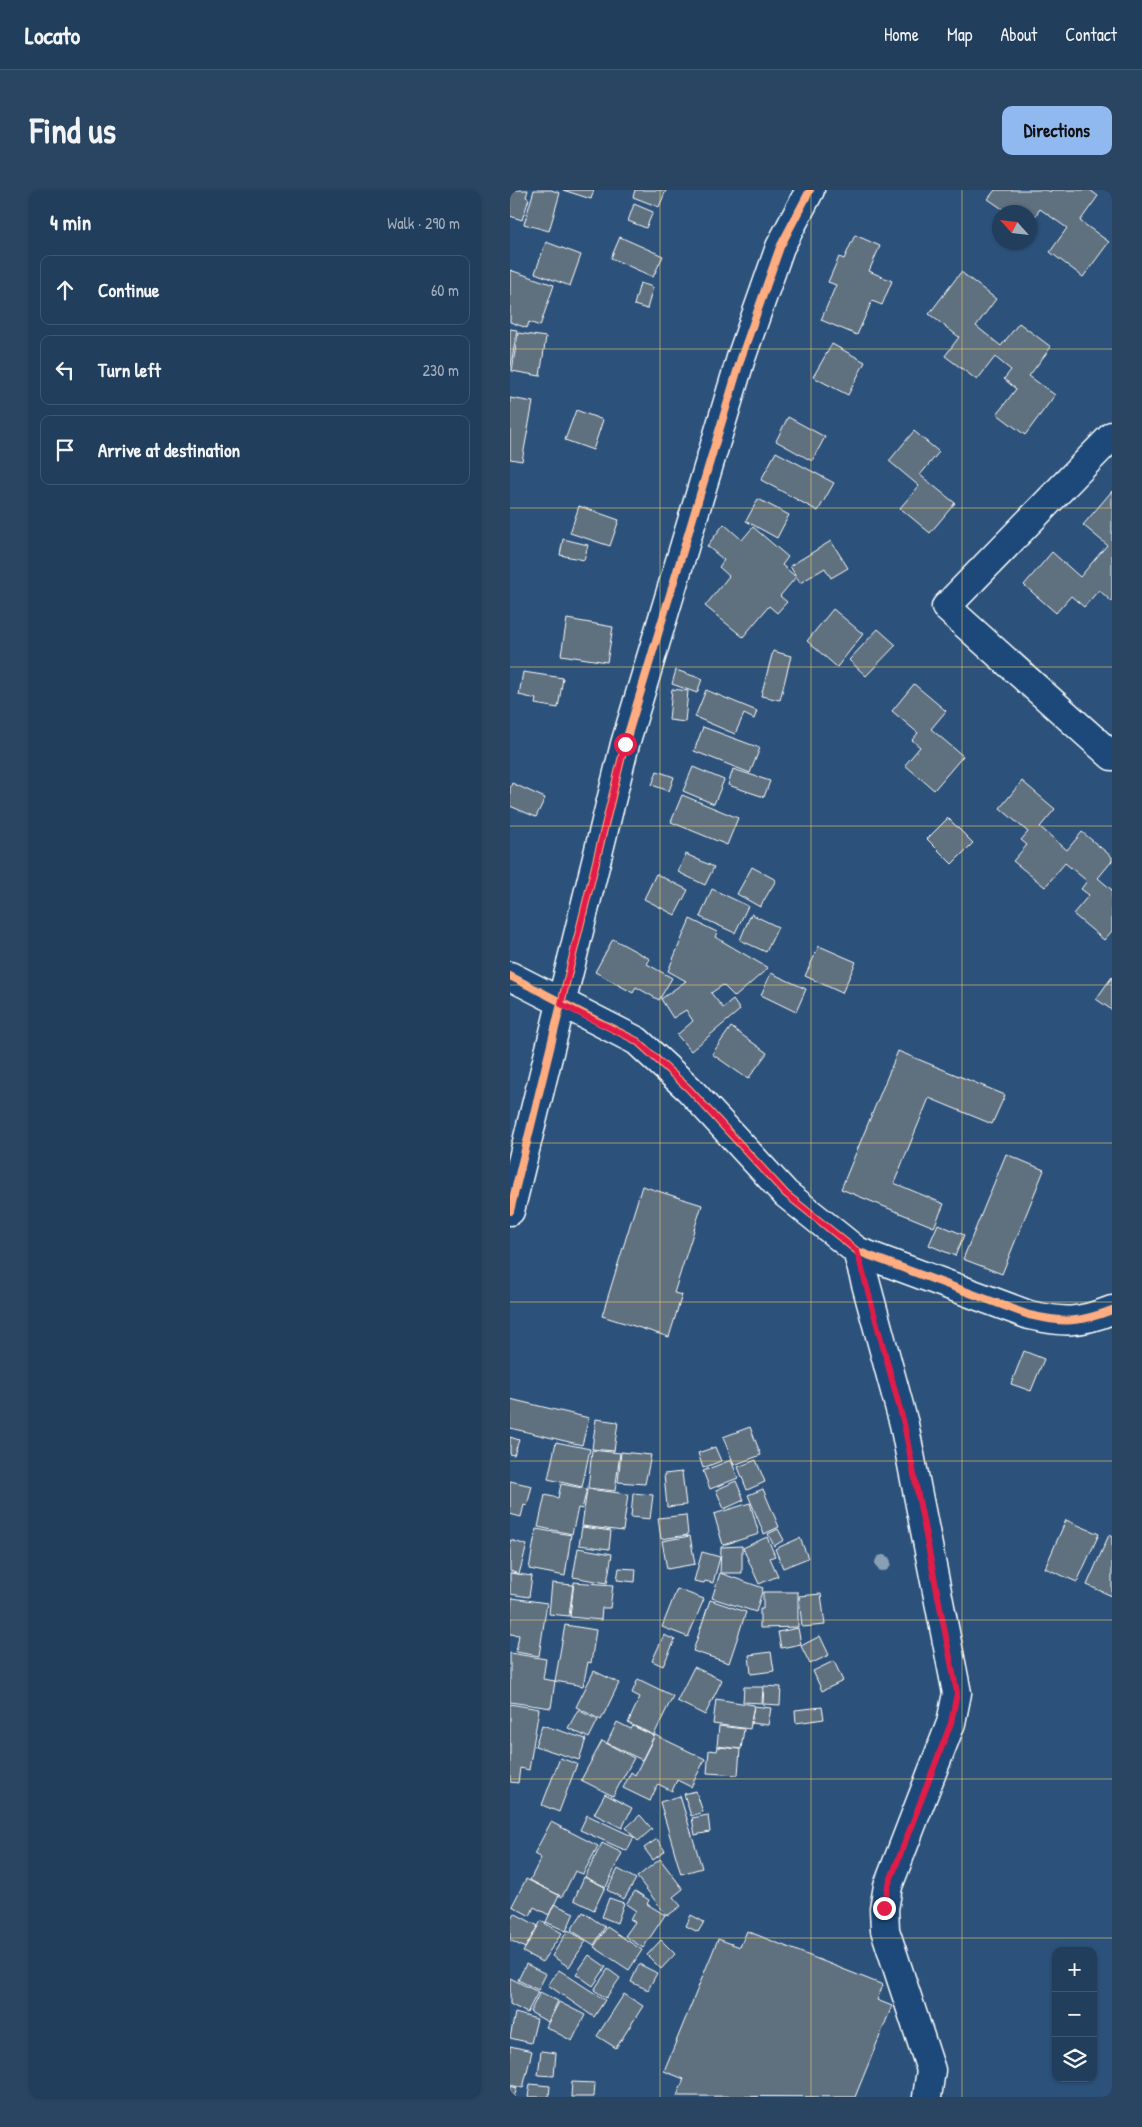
<!DOCTYPE html>
<meta charset="utf-8">
<style>
:root{--surface:#213e5c;--page:#294562;--text:#f1f3f6;--muted:#a2aebb;--line:#3e5772;--accent:#90b9f0}
body{margin:0;font-family:"Patrick Hand",sans-serif;background:var(--page);color:var(--text)}
.controls{position:absolute;right:15px;bottom:15px;display:grid;overflow:hidden;border-radius:10px;box-shadow:0 1px 4px #0004}
.controls button{width:45px;height:45px;display:grid;place-items:center;padding:0;border:0;border-bottom:1px solid var(--line);background:var(--surface);color:var(--text);font:25px sans-serif}
.compass{position:absolute;left:482px;top:15px;width:45px;height:45px;border-radius:50%;background:var(--surface);box-shadow:0 1px 4px #0004;rotate:297deg}
.stop{position:absolute;width:15px;height:15px;margin:-11px;border:4px solid #e11d48;border-radius:50%;background:#fff}
.stop.end{background:#e11d48;border-color:#fff;box-shadow:0 1px 5px #0008}
.list{margin:0;padding:0;list-style:none}
h2{display:flex;justify-content:space-between;align-items:center;height:65px;margin:0;padding:0 20px;font-size:21px}
h2 small{font-size:16px;font-weight:400;color:var(--muted)}
.list li{display:grid;grid-template-columns:32px 1fr auto;gap:15px;align-items:center;box-sizing:border-box;height:70px;margin:0 10px 10px;padding:0 10px;border:1px solid var(--line);border-radius:10px}
.list b{display:block;font-size:19px;white-space:nowrap}
.list em{font-size:16px;font-style:normal;color:var(--muted)}
.icon{flex:none;width:28px;height:28px;fill:none;stroke:currentColor;stroke-width:2;stroke-linecap:round;stroke-linejoin:round}
.map{position:relative;flex:none;width:602px;height:1907px;overflow:hidden;border-radius:10px}
header{display:flex;align-items:center;gap:30px;box-sizing:border-box;height:70px;padding:0 25px;background:var(--surface);border-bottom:1px solid var(--line)}
header strong{font-size:24px}
nav{display:flex;gap:28px;margin-inline-start:auto;font-size:18px}
.intro{display:flex;align-items:center;justify-content:space-between;box-sizing:border-box;height:120px;padding:0 30px}
h1{margin:0;font-size:35px}
.button{padding:12px 22px;border-radius:10px;background:var(--accent);color:#111;font-size:18px;font-weight:700}
main{display:flex;gap:30px;padding:0 30px}
aside{flex:1;background:var(--surface);border-radius:10px;box-shadow:0 1px 4px #0004}
.map>svg:first-child{display:block}
.building{fill:#5e707f;stroke:#fff}
.lines{fill:none;stroke-linecap:round;stroke-linejoin:round}
.minor-casing{stroke:#fff;stroke-width:31}
.minor{stroke:#1f4a7a;stroke-width:28}
.cycleway-casing{stroke:#1f4a7a;stroke-width:11}
.cycleway{stroke:#ffac80;stroke-width:8}
.tree{fill:#88a0b4}
.route{stroke:#e11d48;stroke-width:6}
.grid{fill:none;stroke:#ffd166;stroke-width:1;stroke-opacity:0.55}
</style>
<header>
<strong>Locato</strong>
<nav><a>Home</a><a>Map</a><a>About</a><a>Contact</a></nav>
</header>
<div class="intro"><h1>Find us</h1><a class="button">Directions</a></div>
<main>
<aside>
<h2>4 min<small>Walk · 290 m</small></h2>
<ul class="list">
<li><svg class="icon" aria-label="ahead" viewBox="0 0 24 24"><path d="M12 20V5M6 11l6-6 6 6"/></svg><div><b>Continue</b></div><em>60 m</em></li>
<li><svg class="icon" aria-label="left" viewBox="0 0 24 24"><path d="M17 20v-9H6M10 6l-5 5 5 5"/></svg><div><b>Turn left</b></div><em>230 m</em></li>
<li><svg class="icon" aria-label="arrive" viewBox="0 0 24 24"><path d="M6 21V4h12l-3 4 3 4H6"/></svg><div><b>Arrive at destination</b></div></li>
</ul>
</aside>
<div class="map">
<svg width="602" height="1907" viewBox="0 0 602 1907">
<rect width="100%" height="100%" fill="#2c527b"/>
<filter id="ink" filterUnits="userSpaceOnUse"><feTurbulence type="fractalNoise" baseFrequency=".02" numOctaves="2"/><feDisplacementMap in="SourceGraphic" scale="10" xChannelSelector="R" yChannelSelector="G"/><feConvolveMatrix kernelMatrix="1 2 1 2 8 2 1 2 1" color-interpolation-filters="sRGB"/></filter>
<g filter="url(#ink)">
<path class="building" d="M0,0H18L16,7L19,9L12,30L0,26Z
M24,0H41L50,3L39,41L14,34Z
M53,0H84L81,9Z
M125,0H156L149,17L123,7Z
M485,0H537L540,2L541,0H580L588,6L570,31L599,52L573,87L540,62L557,38L530,19L520,34V22H497L478,9Z
M124,14L143,22L136,38L118,31Z
M345,45L370,56L359,81L382,91L372,115L362,111L347,145L311,130L326,95L318,92L329,67L334,69Z
M110,47L153,66L143,87L101,68Z
M36,52L71,65L60,96L25,83Z
M0,80L44,95L30,136L19,132L17,138L0,132Z
M451,82L486,109L466,136L491,156L509,133L541,157L519,186L545,205L515,245L487,224L506,199L494,189L501,180L485,167L467,190L435,166L449,147L419,124Z
M130,93L143,97L137,119L124,115Z
M0,139L7,140L0,181Z
M8,143L36,147L30,186L2,181Z
M322,154L355,172L338,205L303,187Z
M0,208L23,212L12,271L0,269Z
M66,220L93,230L83,260L55,250Z
M278,227L315,247L302,271L266,251Z
M404,241L429,262L410,285L445,313L420,343L390,318L409,296L379,271Z
M266,262L324,293L308,321L251,290Z
M602,301V412L589,400L574,417L561,406L546,423L514,395L542,362L570,387L597,355L573,335Z
M248,309L279,325L267,348L236,331Z
M69,316L109,330L100,356L60,343Z
M214,334L232,350L243,337L278,367L272,375L286,387L270,406L277,412L267,423L259,416L233,447L195,416L219,386L209,377L214,370L197,356Z
M53,349L78,355L74,370L50,365Z
M321,351L338,378L321,388L315,378L290,393L280,376Z
M323,419L353,444L327,477L297,451Z
M57,429L103,437L97,472L51,465Z
M368,439L386,455L356,486L339,470Z
M263,461L281,466L270,510L251,506Z
M166,480L192,489L187,503L162,494Z
M13,482L53,488L48,518L25,514L26,509L9,505Z
M404,494L436,521L421,539L453,566L424,600L395,575L410,557L402,550L408,543L382,521Z
M162,499L178,501L175,532L159,530Z
M196,500L247,521L244,529L234,524L225,544L185,527Z
M193,537L250,558L240,583L184,561Z
M183,577L214,590L204,614L173,601Z
M223,579L260,591L254,607L218,595Z
M147,581L164,587L159,601L142,595Z
M512,591L545,619L530,637L557,660L572,642L602,667V671L588,688L602,700V741L594,750L563,724L579,705L571,699L577,691L555,673L535,697L503,671L517,655L511,650L518,642L490,618Z
M2,593L35,608L26,627L0,616V598Z
M172,605L228,628L217,655L161,632Z
M438,628L463,653L442,674L417,649Z
M176,664L204,677L195,695L168,682Z
M242,677L266,690L250,717L227,704Z
M146,684L178,700L165,725L134,709Z
M202,699L238,716L225,743L190,727Z
M241,724L268,737L256,762L230,750Z
M180,729L207,742L205,747L258,778L225,807L213,795L201,803L213,818L223,810L230,820L181,861L167,845L183,831L176,820L163,828L151,809L176,791L158,781Z
M103,749L140,769L137,774L162,788L149,810L126,797L123,803L85,782Z
M309,756L346,772L332,803L295,786Z
M261,783L296,799L286,822L251,805Z
M602,787V820L586,809Z
M221,837L257,863L238,889L202,864Z
M388,861L495,905L482,934L419,908L384,993L434,1014L424,1037L331,999Z
M496,964L534,980L492,1084L453,1069Z
M132,996L192,1015L164,1103L172,1105L159,1147L92,1126Z
M428,1034L454,1045L445,1066L419,1055Z
M514,1161L534,1169L521,1201L501,1194Z
M0,1209L79,1228L72,1255L0,1238Z
M86,1229L108,1232L104,1261L82,1259Z
M240,1237L251,1265L224,1275L213,1247Z
M0,1247L9,1250L4,1265L0,1264Z
M46,1252L80,1259L72,1297L38,1289Z
M205,1257L211,1271L193,1278L188,1263Z
M82,1260L110,1263L105,1301L78,1298Z
M111,1262L141,1265L135,1294L108,1292Z
M221,1270L228,1288L200,1299L193,1281Z
M246,1270L255,1292L237,1300L228,1277Z
M172,1282L176,1315L157,1317L154,1284Z
M0,1291L22,1296L17,1316L14,1315L11,1327L0,1324Z
M226,1291L234,1310L214,1319L206,1300Z
M51,1294L77,1299L72,1319L68,1318L62,1344L28,1337L35,1305L48,1308Z
M77,1299L118,1304L113,1341L72,1336Z
M253,1299L269,1337L254,1344L238,1305Z
M123,1303L143,1305L140,1329L121,1327Z
M240,1313L249,1344L213,1355L204,1324Z
M176,1325L178,1345L151,1349L148,1328Z
M556,1330L589,1344L567,1392L535,1378Z
M72,1337L101,1341L99,1359L69,1355Z
M26,1339L61,1345L55,1386L19,1379Z
M268,1339L274,1350L264,1356L258,1344Z
M599,1345L602,1347V1406L577,1395Z
M180,1346L185,1374L157,1379L152,1351Z
M257,1347L265,1366L260,1368L268,1386L249,1394L233,1358Z
M290,1348L298,1368L273,1378L265,1359Z
M0,1350L17,1355L9,1384L0,1381Z
M232,1356V1383H210L211,1357Z
M68,1358L102,1364L97,1393L63,1387Z
M192,1362L210,1367L203,1393L195,1391L194,1393L184,1391Z
M109,1378L126,1379L125,1392L107,1390Z
M0,1383L22,1386L19,1407L0,1404Z
M210,1383L253,1398L246,1422L202,1408Z
M64,1392L103,1395L100,1418H92L91,1430L60,1427Z
M42,1393L63,1395L59,1426L39,1424Z
M167,1399L194,1409L178,1447L152,1437Z
M253,1402H288V1437L250,1438V1419H253Z
M311,1404L315,1435L292,1437L289,1406Z
M2,1408L37,1413L29,1466L6,1462L9,1445L0,1444Z
M200,1410L236,1422L219,1473L183,1461Z
M55,1435L86,1440L81,1473L78,1472L73,1496L45,1491Z
M288,1438L291,1454L271,1458L268,1442Z
M154,1445L165,1450L153,1476L142,1471Z
M310,1446L319,1465L300,1474L291,1456Z
M261,1462L264,1481L241,1484L239,1465Z
M0,1463L36,1469L33,1489L45,1491L41,1518L0,1512Z
M324,1471L333,1491L312,1501L303,1481Z
M184,1477L212,1490L195,1525L167,1511Z
M84,1481L109,1493L91,1530L66,1517Z
M128,1489L163,1506L144,1545L118,1533L130,1507L122,1503Z
M254,1496L271,1497L270,1515L253,1514Z
M234,1497H253L252,1513L233,1512Z
M206,1509L244,1515L240,1539L203,1534Z
M0,1514L29,1519L19,1580L10,1578L8,1593L0,1592Z
M244,1516L261,1518L258,1535L241,1533Z
M312,1517L314,1529L286,1533L285,1520Z
M68,1520L88,1530L79,1548L58,1538Z
M107,1532L121,1539L123,1536L144,1546L132,1570L97,1553Z
M32,1535L76,1549L69,1570L25,1556Z
M209,1536L234,1539L231,1559L207,1556Z
M145,1545L195,1569L181,1597L167,1590L162,1601L148,1594L140,1611L113,1598L121,1582L125,1585Z
M92,1551L124,1568L103,1606L71,1590Z
M208,1557L230,1559L228,1585L197,1583L199,1560L207,1561Z
M50,1568L67,1574L49,1622L32,1615Z
M186,1601L193,1622L181,1626L174,1604Z
M95,1604L122,1618L112,1638L84,1624Z
M170,1606L192,1678L171,1684L150,1612Z
M77,1625L124,1647L117,1661L70,1640Z
M130,1625L142,1639L128,1651L116,1638Z
M198,1625L200,1642L185,1645L182,1628Z
M41,1632L88,1656L73,1684L65,1681L52,1707L20,1690L31,1668L24,1664Z
M147,1649L155,1661L143,1670L134,1658Z
M92,1653L112,1663L96,1697L75,1687Z
M150,1669L173,1699L163,1707L171,1716L157,1726L127,1687Z
M108,1679L126,1689L114,1709L97,1700Z
M74,1687L95,1697L84,1720L64,1710Z
M16,1689L49,1705L39,1725L24,1717L20,1726L2,1716Z
M125,1701L139,1710L137,1714L155,1725L133,1758L115,1746L125,1732L120,1729L126,1721L116,1714Z
M99,1708L114,1713L107,1733L92,1727Z
M44,1714L64,1723L56,1741L36,1732Z
M73,1722L95,1737L84,1755L61,1740Z
M4,1723L28,1736L15,1758L0,1750V1730Z
M181,1725L194,1732L188,1742L176,1736Z
M31,1731L52,1743L32,1772L13,1762Z
M97,1737L132,1760L119,1780L84,1757Z
M58,1740L76,1751L59,1777L42,1766Z
M237,1741L373,1795L367,1810L382,1816L345,1907L167,1906L174,1889L154,1881L208,1749L230,1757Z
M151,1750L165,1764L151,1779L137,1765Z
M79,1765L96,1777L83,1796L66,1784Z
M16,1774L36,1784L28,1800L8,1790Z
M129,1774L147,1783L138,1800L121,1792Z
M98,1779L110,1788L96,1808L84,1800Z
M49,1780L95,1810L84,1827L38,1795Z
M0,1788L28,1802L17,1823L0,1814Z
M30,1802L48,1811L38,1832L20,1822Z
M114,1804L133,1816L106,1858L87,1846Z
M49,1812L75,1825L62,1851L36,1837Z
M5,1823L27,1829L21,1853L0,1848Z
M0,1856L22,1861L13,1898L0,1895Z
M31,1861L46,1863L44,1886L28,1885Z
M62,1892L85,1893L84,1907H61Z
M20,1894L40,1896L39,1907H18Z
M0,1896L7,1898L4,1907H0Z"/>
<g class="lines">
<g class="minor-casing">
<path id="minor" d="M602,246L436,417L602,566
M0,786L127,851L179,899L276,1004L347,1061L519,1125C554,1133 569,1133 602,1120
M0,1021L115,554L231,168L270,57L300,0
M347,1061L394,1234L447,1503L441,1533L378,1696L374,1719L375,1740L421,1880L417,1907"/>
</g>
<use href="#minor" class="minor"/>
<g class="cycleway-casing">
<path id="cycleway" d="M0,786L127,851L179,899L276,1004L347,1061L519,1125C554,1133 569,1133 602,1120
M0,1021L115,554L231,168L270,57L300,0"/>
</g>
<use href="#cycleway" class="cycleway"/>
</g>
<circle class="tree" cx="373" cy="1373" r="8"/>
</g>
<g class="lines" filter="url(#ink)">
<path class="route" d="M115,554L51,814L127,851L179,899L276,1004L347,1061L394,1234L447,1503L441,1533L378,1696L374,1718"/>
</g>
<path class="grid" d="M150,0V1907M301,0V1907M452,0V1907M0,159H602M0,318H602M0,477H602M0,636H602M0,795H602M0,953H602M0,1112H602M0,1271H602M0,1430H602M0,1589H602M0,1748H602"/>
</svg>
<div class="controls">
<button>+</button>
<button>−</button>
<button><svg class="icon" aria-label="layers" viewBox="0 0 24 24"><path d="M12 4l9 5-9 5-9-5zM3 14l9 5 9-5"/></svg></button>
</div>
<svg class="compass" viewBox="-18 -18 36 36"><path d="M0-13l5 13h-10z" fill="#e53935"/><path d="M0 13l5-13h-10z" fill="#a2aebb"/></svg>
<div class="stop" style="left:115px;top:554px"></div>
<div class="stop end" style="left:374px;top:1718px"></div>
</div>
</main>
